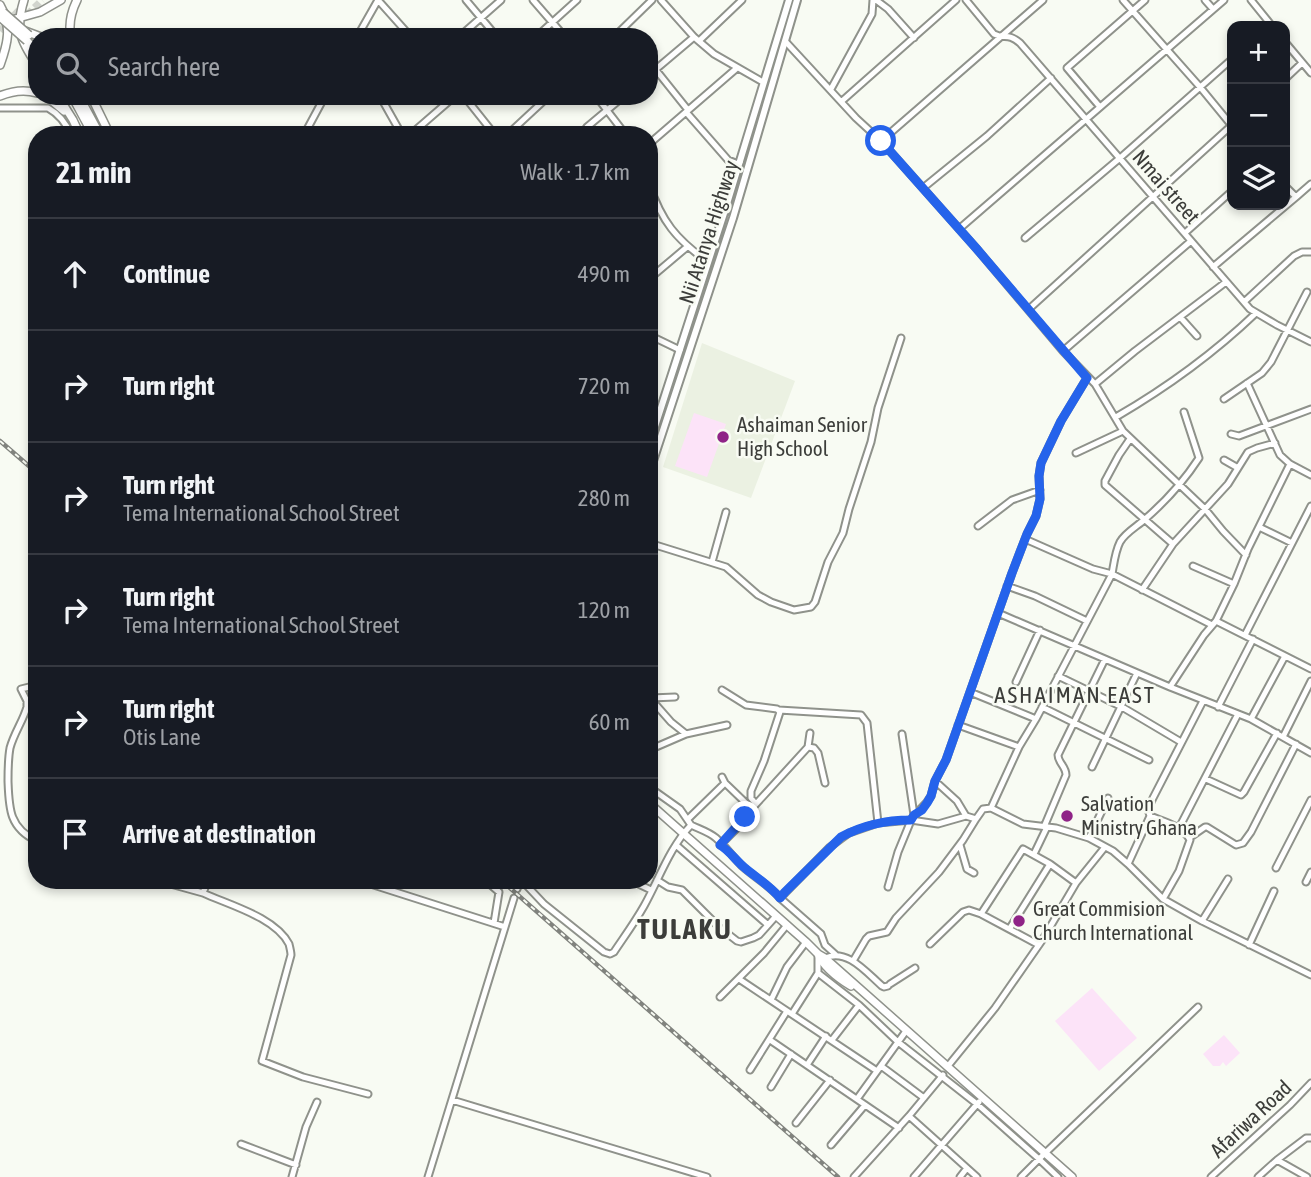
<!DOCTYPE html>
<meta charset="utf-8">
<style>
:root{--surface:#171b24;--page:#20242c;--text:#f1f3f6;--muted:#9ea1a6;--line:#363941}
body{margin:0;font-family:"Asap Condensed",sans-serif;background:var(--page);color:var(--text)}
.controls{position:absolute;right:21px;top:21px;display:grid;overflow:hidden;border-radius:14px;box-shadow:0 4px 10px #0003}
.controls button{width:63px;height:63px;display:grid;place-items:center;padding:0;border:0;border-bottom:2px solid var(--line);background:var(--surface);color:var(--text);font:35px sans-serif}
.stop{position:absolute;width:21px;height:21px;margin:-16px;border:5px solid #2563eb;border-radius:50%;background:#fff}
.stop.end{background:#2563eb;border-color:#fff;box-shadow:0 2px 7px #0008}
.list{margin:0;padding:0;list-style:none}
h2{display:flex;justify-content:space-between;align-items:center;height:91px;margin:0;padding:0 28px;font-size:30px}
h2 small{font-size:23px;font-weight:400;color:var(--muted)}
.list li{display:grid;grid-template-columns:46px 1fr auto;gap:21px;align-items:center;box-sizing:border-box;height:112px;padding:0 28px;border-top:2px solid var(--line)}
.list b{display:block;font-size:26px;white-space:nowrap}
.list p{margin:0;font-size:23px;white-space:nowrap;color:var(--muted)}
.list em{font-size:23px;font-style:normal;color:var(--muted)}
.icon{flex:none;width:38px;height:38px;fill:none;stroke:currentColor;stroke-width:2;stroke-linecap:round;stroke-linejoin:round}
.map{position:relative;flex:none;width:1311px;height:1177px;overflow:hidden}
.search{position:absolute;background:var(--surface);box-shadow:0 4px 10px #0003;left:28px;top:28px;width:630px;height:77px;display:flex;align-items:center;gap:18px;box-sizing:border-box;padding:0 24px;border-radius:28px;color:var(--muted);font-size:26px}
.panel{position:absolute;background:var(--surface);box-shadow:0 4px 10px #0003;left:28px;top:126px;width:630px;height:763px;border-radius:28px}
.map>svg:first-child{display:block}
.built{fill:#ebf1e2}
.green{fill:#fce3f8}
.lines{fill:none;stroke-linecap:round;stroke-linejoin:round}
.highway-tunnel{stroke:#d2d5ce;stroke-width:7;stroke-dasharray:7 3.5;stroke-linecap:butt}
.minor-casing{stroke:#8f928b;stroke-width:9}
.major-casing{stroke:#8f928b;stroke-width:10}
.highway-casing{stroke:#8f928b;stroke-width:10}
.minor{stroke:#fff;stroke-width:5}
.major{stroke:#fff;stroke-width:6}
.highway{stroke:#fff;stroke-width:7}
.rail-casing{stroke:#81837e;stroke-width:4.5}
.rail{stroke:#f8fbf3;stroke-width:2;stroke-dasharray:5;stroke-linecap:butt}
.highway-bridge-casing{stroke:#8f928b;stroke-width:10;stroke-linecap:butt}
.highway-bridge{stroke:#fff;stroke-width:7}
.route{stroke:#2563eb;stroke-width:9}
.poi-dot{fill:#8f2387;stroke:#f8fbf3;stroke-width:2.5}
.labels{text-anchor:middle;stroke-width:5;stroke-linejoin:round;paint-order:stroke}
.street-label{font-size:21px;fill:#3c3d3a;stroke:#f8fbf3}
.poi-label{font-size:21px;fill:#3c3d3a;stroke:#f8fbf3;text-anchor:start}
.neighbourhood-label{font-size:23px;letter-spacing:2px;fill:#3c3d3a;stroke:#f8fbf3}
.district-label{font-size:28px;font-weight:bold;letter-spacing:2px;fill:#3c3d3a;stroke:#f8fbf3}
</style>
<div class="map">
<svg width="1311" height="1177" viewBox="0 0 1311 1177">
<rect width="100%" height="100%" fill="#f8fbf3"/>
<path class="built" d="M702,343L795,381L751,498L663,467Z"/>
<path class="green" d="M694,413L726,424L707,477L675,466Z
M1092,988L1137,1038L1099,1071L1055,1021Z
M1224,1035L1240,1053L1226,1066L1223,1062L1220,1066H1213L1203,1054Z"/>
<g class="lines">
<path class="highway-tunnel" d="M27,15L42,0
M0,31L28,0"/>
<g class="minor-casing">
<path id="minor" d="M378,0L411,37
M466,0L497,37
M533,0L565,37
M661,0L694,37L714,54L763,82
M876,0L888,9L914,38
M966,0L994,34C1005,40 1007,32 1020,43L1250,309L1277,325L1311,342
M1123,0L1200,87L1232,126
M1205,0L1213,9
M1251,0L1272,26
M357,37L378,0
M459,37L501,0
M536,37L577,0
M614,37L652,0
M699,41L742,0
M785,41L856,118L881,141L976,248L1063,351L1095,384L1123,431L1205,509L1223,531L1246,555
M1285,42L1311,73
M656,70L688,110
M649,75L694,37
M1285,79L1302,63
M831,89L872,14L873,0
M380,96L402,135
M464,96L495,135
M596,96L626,135
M842,101L956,0
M1100,107L1067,68L1145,0
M0,108H48C59,114 66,123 71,135
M686,112L728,160L738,164L740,162
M304,135L325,96
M410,135L455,96
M507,135L549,96
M581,135L587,127L624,96
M881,141L1043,0
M649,144L737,68
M649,184C662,222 676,239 708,262
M923,188L987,136L1051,78
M1296,197L1311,184
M649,213L658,206
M959,229L1224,0
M1185,233L1232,191
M1025,238L1120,158L1232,59
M1213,267L1296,197L1285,186
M649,279L687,247
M1244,302L1294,256L1302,252H1311
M1029,309L1232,125
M1180,317L1197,336
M649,335L680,350
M1063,351L1191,241
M1247,383L1280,455L1290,464L1311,475
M1095,384L1135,351L1226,282
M1224,399L1262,373L1271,362L1307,292
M649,406L659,410
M1116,417C1166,388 1213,354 1256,313
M1231,434L1239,436L1311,409
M1130,439L1119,455L1105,481V485L1173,544
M1076,453L1123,431
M1224,460L1238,468
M978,526L1012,500L1040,490
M1259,527L1292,543
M1025,539L1093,569L1112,574L1212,625
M649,543L726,567L758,595L771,602L794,610L811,607L815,602L828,562L843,533L849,509L871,442L878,408L901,338
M712,562L726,512
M1193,566L1234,584
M1007,586L1035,596L1087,621
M1142,590L1173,544L1228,484L1248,452L1257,448L1275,443
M998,613L1170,687L1251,719L1311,753
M1216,621L1311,669
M1245,635L1311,506
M1058,676L1122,707L1181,742
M1016,682L1040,630
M37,685L21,689L27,701V707C23,721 14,733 10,748C8,759 8,770 8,781C9,808 9,828 37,841
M1170,687L1204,635L1216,621L1234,584L1248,549L1290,464
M970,692L1036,719
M649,697L671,722L686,734
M651,698L675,697
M1042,707L1149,760
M1218,707L1253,639
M779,710L861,715L867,723L878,823
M1251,719L1285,656
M958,725L1019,747
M902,734L914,815
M1283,737L1311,681
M808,747L814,748L818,753L825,783
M649,750L686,734L727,725
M1092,767L1137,673
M722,777L725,783L751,808
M1206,779L1241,795L1244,792L1277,733
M935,781L957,801L966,816
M649,787L680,809L691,825
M756,804L808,747L810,733
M991,808L1019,747L1036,719L1112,574C1114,563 1115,552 1120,542C1125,533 1136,527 1144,520C1165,502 1184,481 1199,458L1184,412
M1150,816C1165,822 1183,826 1190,840L1179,871L1163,899
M688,819L725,783
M1044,827L1066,775C1066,766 1058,763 1058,755L1105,659
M1179,828L1238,714
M1089,838L1108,798
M1189,838L1205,827H1207L1236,845L1243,843L1251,832L1296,744
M676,845L768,925
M720,845L737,828L756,804L751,798V791L764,761L780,712L777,709L746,705L722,690
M960,845L967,869L974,873
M1034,854L1047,827
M1128,864L1150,816L1148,809L1153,798L1203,701
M1276,868L1311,800
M156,880L203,893L208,880
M358,880L505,927
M485,880L499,892L494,923
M526,880L528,887L544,904L604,952L610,954L614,952C624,937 635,922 644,906C659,879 670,847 691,825C699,829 709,832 716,838C725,846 733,857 742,866C754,877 769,885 780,898L830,847L849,833L878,823L911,820L938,824L966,816L976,819L983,809L991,808L1023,824L1056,828L1089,838L1113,851L1128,864L1163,899L1202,921L1311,975
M630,880L651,890
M657,880L668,887L682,890L719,927L737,941L741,942L753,938L759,935L776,916
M1306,882L1311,872
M888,887L898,852L912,818L927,802L931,796L935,781L946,760L1012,573L1027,534L1036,516L1040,499L1039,476L1041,463L1061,421L1087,378
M517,889L520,880
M203,893C229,905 275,917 289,944C290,948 291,952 291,955L262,1061L303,1077L368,1094
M780,898L821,934L825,945L836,955
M981,914L1039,945
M1202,921L1228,879
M1010,928L1050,864
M930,944L963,912L969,910L981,914L1023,849L1050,864L1076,883
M1249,945L1274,891
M825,958C847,948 866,972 882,986L884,987L888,986
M853,961L866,939L869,936L887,932L896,918L939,872L963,840L976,819
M818,973L859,1005L898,1042L977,1104L1039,1159L1198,1007
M739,979L877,1071
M890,984L915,968
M720,997L764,953L787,925
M771,1000L787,967L806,942
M792,1014L818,973V955
M770,1040L899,1128
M832,1040L859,1005
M807,1065L826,1036
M881,1066L924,1098
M948,1066L995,1008L1043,939L1076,883L1105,847
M750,1070L787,1011
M943,1075L909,1116L977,1177
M771,1087L791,1054
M857,1099L906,1031
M452,1100L707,1177
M796,1123L830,1080
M241,1144L296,1165
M831,1145L865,1105
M1277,1160L1307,1177
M292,1177L306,1127L317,1102
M428,1177L514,898
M854,1177L909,1116
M914,1177L979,1102
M960,1177L967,1168
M1021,1177L1039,1159L1058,1177
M1211,1177L1290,1105L1311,1083
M1258,1177L1277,1160L1306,1138H1311"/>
</g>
<g class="major-casing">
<path id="major" d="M649,445L726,207L789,0
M649,473L733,218L797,0"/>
</g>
<g class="highway-casing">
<path id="highway" d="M24,0C15,29 20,40 37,65
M0,5C12,26 8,43 0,65
M15,19L40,12L61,0
M25,31L41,37
M71,37C68,23 71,12 77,0
M27,41L37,51
M0,96C12,91 24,89 37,93
M46,96L64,111
M58,96L73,120L80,135
M72,96L93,135
M79,96L100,135
M91,96L110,135
M649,803L806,942L818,954L825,958L1072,1177
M818,954C824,968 838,978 851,986"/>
</g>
<use href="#minor" class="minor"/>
<use href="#major" class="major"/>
<use href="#highway" class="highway"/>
<g class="rail-casing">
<path id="rail" d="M0,441L37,473
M501,880L838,1177"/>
</g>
<use href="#rail" class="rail"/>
<g class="highway-bridge-casing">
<path id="highway-bridge" d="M3,12L29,35
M0,17L27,41"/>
</g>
<use href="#highway-bridge" class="highway-bridge"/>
</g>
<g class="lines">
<path class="route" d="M745,817L720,845C730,851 736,861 745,868C757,878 770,886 780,898L785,892L841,837C863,825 887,820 911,820L914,815L922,810L927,803L931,796L935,781L946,760L1012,573L1027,534L1036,516L1040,499L1039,476L1041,463L1061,421L1087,378L976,248L881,141"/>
</g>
<g class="poi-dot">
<circle cx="723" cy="437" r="7"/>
<circle cx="1067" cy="816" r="7"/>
<circle cx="1019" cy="921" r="7"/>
</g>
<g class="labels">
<g class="street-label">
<text transform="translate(1166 187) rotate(49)" y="7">Nmai street</text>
<text transform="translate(709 232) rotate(-72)" y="7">Nii Atanya Highway</text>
<text transform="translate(1251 1119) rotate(-43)" y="7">Afariwa Road</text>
</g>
<g class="poi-label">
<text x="737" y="432">Ashaiman Senior<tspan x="737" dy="24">High School</tspan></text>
<text x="1081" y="811">Salvation<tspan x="1081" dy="24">Ministry Ghana</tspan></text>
<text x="1033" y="916">Great Commision<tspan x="1033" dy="24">Church International</tspan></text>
</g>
<g class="neighbourhood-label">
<text x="1075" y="703">ASHAIMAN EAST</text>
</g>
<g class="district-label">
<text x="685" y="939">TULAKU</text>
</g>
</g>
</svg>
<div class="controls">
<button>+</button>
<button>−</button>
<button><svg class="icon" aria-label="layers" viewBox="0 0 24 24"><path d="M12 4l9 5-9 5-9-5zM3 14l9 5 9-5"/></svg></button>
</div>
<div class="stop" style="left:881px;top:141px"></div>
<div class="stop end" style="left:745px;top:817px"></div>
<div class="search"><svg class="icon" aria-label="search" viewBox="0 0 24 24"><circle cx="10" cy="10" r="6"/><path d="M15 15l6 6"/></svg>Search here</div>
<section class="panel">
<h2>21 min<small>Walk · 1.7 km</small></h2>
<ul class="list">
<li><svg class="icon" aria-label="ahead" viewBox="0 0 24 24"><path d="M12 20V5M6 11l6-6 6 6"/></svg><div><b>Continue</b></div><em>490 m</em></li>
<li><svg class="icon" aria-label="right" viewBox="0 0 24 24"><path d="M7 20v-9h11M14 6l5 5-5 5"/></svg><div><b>Turn right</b></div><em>720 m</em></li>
<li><svg class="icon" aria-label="right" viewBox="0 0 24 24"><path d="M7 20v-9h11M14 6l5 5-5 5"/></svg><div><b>Turn right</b><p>Tema International School Street</p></div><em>280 m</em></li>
<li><svg class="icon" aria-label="right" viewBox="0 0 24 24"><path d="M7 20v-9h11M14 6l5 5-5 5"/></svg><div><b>Turn right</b><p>Tema International School Street</p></div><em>120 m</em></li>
<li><svg class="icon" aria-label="right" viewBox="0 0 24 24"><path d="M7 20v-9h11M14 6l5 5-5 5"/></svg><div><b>Turn right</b><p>Otis Lane</p></div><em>60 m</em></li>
<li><svg class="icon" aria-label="arrive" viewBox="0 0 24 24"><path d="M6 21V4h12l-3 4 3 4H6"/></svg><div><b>Arrive at destination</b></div></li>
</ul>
</section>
</div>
